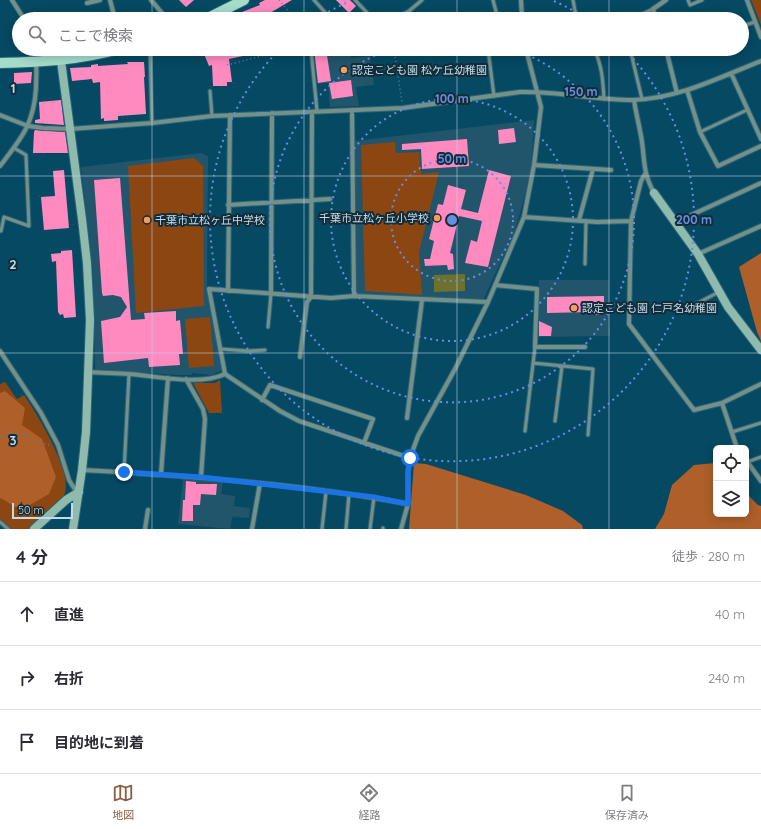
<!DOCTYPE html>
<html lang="ja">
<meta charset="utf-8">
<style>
:root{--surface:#fff;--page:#f7f7f7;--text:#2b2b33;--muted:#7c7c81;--line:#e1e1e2;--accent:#8a5d45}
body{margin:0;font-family:Quicksand,"Noto Sans JP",sans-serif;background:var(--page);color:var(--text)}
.controls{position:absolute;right:12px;bottom:12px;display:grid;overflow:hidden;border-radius:6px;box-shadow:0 2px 10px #0003}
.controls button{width:36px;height:36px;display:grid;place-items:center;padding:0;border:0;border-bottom:1px solid var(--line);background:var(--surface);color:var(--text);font:20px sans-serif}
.scale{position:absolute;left:12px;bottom:10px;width:61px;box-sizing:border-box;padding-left:4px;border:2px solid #c0dcec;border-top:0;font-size:11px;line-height:14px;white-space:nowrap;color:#c0dcec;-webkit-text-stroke:3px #142c38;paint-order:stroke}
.stop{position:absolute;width:12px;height:12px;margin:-9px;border:3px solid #1a73e8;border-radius:50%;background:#fff}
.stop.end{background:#1a73e8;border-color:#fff;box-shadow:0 1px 4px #0008}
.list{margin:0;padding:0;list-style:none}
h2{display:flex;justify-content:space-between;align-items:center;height:52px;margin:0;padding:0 16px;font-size:17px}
h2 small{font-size:13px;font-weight:400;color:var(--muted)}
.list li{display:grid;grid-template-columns:26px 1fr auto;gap:12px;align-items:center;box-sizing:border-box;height:64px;padding:0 16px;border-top:1px solid var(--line)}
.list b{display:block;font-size:15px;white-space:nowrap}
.list em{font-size:13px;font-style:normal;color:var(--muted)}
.icon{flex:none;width:22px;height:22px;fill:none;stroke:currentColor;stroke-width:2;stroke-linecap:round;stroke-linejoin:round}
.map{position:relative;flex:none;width:761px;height:529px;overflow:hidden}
.search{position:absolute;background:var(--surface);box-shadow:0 2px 10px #0003;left:12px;right:12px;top:12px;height:44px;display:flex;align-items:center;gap:10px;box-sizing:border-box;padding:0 14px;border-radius:22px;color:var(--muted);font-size:15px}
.sheet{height:244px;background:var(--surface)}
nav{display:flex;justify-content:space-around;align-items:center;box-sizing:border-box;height:56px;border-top:1px solid var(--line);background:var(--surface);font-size:11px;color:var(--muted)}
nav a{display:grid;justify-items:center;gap:2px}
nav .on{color:var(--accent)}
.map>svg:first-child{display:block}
.built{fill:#21556c}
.green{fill:#8c4612}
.forest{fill:#ae5f2a}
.water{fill:#6e712d}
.building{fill:#fe8ac0}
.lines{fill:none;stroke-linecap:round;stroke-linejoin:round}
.lane-casing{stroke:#2b667e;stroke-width:5}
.street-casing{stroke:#2b667e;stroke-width:6}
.secondary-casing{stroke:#2b667e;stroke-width:10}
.primary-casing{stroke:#2b667e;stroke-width:12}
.path{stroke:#53869c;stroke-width:1.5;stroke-dasharray:1 3;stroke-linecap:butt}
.lane{stroke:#759086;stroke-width:3}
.street{stroke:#759086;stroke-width:4}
.secondary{stroke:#90bbac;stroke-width:8}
.primary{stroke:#a4dcc9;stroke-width:10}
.route{stroke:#1a73e8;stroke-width:5}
.grid{fill:none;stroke:#c0dcec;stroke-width:1;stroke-opacity:0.55}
.ring{fill:none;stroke:#668ee1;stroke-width:2;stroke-dasharray:2 4}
.poi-dot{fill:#ff9b5a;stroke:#142c38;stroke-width:1.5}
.labels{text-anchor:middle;stroke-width:4;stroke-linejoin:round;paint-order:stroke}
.poi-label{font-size:11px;fill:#c0dcec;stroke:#142c38;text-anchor:start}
.grid-label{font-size:13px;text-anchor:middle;font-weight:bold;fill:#c0dcec;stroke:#142c38;stroke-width:4;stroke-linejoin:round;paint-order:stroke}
.centre{fill:#668ee1;stroke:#142c38;stroke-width:2}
.ring-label{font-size:12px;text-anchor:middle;font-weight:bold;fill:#668ee1;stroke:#142c38;stroke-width:4;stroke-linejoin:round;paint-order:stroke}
</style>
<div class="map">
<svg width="761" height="529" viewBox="0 0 761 529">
<rect width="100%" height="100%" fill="#064963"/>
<path class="built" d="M314,49H349L351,58L370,56L374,85L356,87L359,106L330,107L328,83L317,84Z
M534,120L531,169L523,202L514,234L483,300L357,294L355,141Z
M201,153L208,156L207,286L222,370L212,375L192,373V375H180L96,370L95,368L93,273L81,167Z
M539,280H609L610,336L538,337Z
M183,478L223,482L221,494L235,496L234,506L250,508L249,518L232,517L230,529L178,524Z"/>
<path class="green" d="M751,0H761V25Z
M395,142L396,153L419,152L421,174L439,172L419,252L422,295L365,291L361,145Z
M194,158L203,166L204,306L136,313L128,166Z
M210,317L214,366L189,368L185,319Z
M220,380L222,413H209L193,383H215Z
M5,382L17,399L24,395C36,412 75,476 64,495L28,529H11L0,519V384Z"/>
<path class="forest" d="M761,253V341L757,332L739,267Z
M5,391L25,408L22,425L42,439L56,477L49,494L30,505L15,507L1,498L0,499V393Z
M414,463L426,464L526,495L563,511L582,525L583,529H409Z
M715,463L716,514H746V493L758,505L761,506V529H655L664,514L672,485L694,465Z"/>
<path class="water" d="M465,274V291L434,292V275Z"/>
<path class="building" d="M179,0H194L186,7Z
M265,0H292L270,13L274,19H245L242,12L260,5L259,3Z
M336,0H350L356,6L349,13Z
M202,49H240L243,56L229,59L232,82H227V86H213L212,65L209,66Z
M314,49H326L331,81L318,83Z
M127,62H144L145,77H144L146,114L118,116V120L104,121V118L101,119L100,82L93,83L92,79L72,81L70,68L91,67V65L98,64V66L128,64Z
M32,72L31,83L14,84V73Z
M351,80L353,96L332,99L329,83Z
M61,100L64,125L35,123V120L40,119L39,102Z
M514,128L516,142L499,144L498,130Z
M35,130L65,132L68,153H33L34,132Z
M467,139L469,166L422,169L421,149L402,150V144Z
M64,170L69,228L44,230L41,197L55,196L53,171Z
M489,170L511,176L488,267L465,263L471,240L477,242L482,221L459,216L450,253L453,254L454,269L448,270L447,265L425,266L424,259H430L434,241L429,239L438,204L443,205L448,185L466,190L461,209L478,213Z
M120,178L131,320L145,319L144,313L176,311V321L180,320L183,354H179L180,365L149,367L148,358L104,363L101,321L120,317L127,307L121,297L113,295L103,296L102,293L94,180Z
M72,250L76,317L64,318L63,314L60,315L58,312L56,261L52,262L51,254L61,253V251Z
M604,296V315H593V312L547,313V297Z
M539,321L552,327L551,336H539Z
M186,481L196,482V484H217L216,495L201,494L200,505H193V521H182L183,500H185Z"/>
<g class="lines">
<g class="lane-casing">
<path id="lane" d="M314,0L331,19
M355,0L373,19
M493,0L498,19
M573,0L576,16L579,19
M688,0L690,5L702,0
M394,19L409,11L422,0
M631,19L653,9
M742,26L755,22
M150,49L152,123
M311,49L317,111
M488,49L494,96
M594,49C602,65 603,81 604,99
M630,49L642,99
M666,52L676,49
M210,91L212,116
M700,132L747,110
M0,231H1L4,217L29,226L26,155L14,148
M585,264L586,221
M684,310L719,292
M268,327L271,294
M221,349L248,351L265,350
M533,363L593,369L588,435
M555,421L562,366
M525,431L535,347
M732,432L761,423
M747,462L761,457
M124,472L129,374
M0,522L8,529
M322,529L326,492
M346,529L349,494
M370,529L374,497
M383,529V528"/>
</g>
<g class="street-casing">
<path id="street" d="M12,0L24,19
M110,0L115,19
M151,0L167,19
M521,0L522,19
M747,0L761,37
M87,3L100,0
M656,19L653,9L666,0
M41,49L44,60
M666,49L677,93
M731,73L761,139
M687,90L700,132L718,166L761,146
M634,100C636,114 640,128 642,142C645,164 643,172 654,193
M352,110L354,296
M0,115L28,126L43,128L70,129L152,123L212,116L403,108L520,92C558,91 595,100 633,100C678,99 720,77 761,61
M534,165L611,170
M0,166C21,139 34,124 36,88C36,79 37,71 36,63
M645,174L641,181L631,221L629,324L694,410L722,403L761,384
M228,205L330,199
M524,217L597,222L631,221
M579,220L593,169
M676,222L761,183
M698,254L761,226
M495,285L537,289L535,347H585
M228,291L230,115
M271,294L272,113
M0,351L41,413L58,445L69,480L74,488L79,492
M300,357L307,302L311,297L312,112
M89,372C102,373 116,373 129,374C157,376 200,386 225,374L280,411L299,421L410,458
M225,374L209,289L331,298L354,296L488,302
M186,379L203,409L205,419L201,477
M262,400L270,385L373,419L364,443
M722,403L737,448
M407,418L422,300
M746,460L761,481
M82,470C191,476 301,484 408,504
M161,474L168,378
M145,529L148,510
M252,529L260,483
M401,529L408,504V472L410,458L418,436L455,369L488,302L524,217L534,165L541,107L526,49"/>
</g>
<g class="secondary-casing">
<path id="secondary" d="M61,61L82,219L87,263L90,320L86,432L82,470L73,529
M654,193L698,254L728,307L761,350
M34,529L66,500L79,492"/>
</g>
<g class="primary-casing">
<path id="primary" d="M206,19L244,0
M0,63C42,62 79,60 119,49"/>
</g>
<path class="path" d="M279,0L295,19
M394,49L402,102
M227,65L289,49
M0,437L8,432L16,433L23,434L39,442L52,446"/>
<use href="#lane" class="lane"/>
<use href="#street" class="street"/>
<use href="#secondary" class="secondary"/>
<use href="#primary" class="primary"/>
</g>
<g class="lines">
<path class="route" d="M124,472L201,477L374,497L408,504V472L410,458"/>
</g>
<path class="grid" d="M152,0V19M304,0V19M457,0V19M609,0V19M152,49V529M304,49V529M457,49V529M609,49V529M0,176H761M0,353H761"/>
<g class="ring">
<circle cx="452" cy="220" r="61"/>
<circle cx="452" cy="220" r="121"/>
<path d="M516 50A182 182 0 1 1 388 50"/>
<path d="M318 18A242 242 0 0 1 350 1M554 1A242 242 0 0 1 586 18M625 50A242 242 0 1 1 279 50"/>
</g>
<g class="poi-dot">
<circle cx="344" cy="70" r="4"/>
<circle cx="437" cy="218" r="4"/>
<circle cx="147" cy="220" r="4"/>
<circle cx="574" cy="308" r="4"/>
</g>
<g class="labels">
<g class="poi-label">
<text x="352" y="74">認定こども園 松ケ丘幼稚園</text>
<text x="429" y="222" text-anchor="end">千葉市立松ヶ丘小学校</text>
<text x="155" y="224">千葉市立松ヶ丘中学校</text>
<text x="582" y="312">認定こども園 仁戸名幼稚園</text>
</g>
</g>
<g class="grid-label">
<text x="13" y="93">1</text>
<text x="13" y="269">2</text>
<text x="13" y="445">3</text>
</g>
<circle cx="452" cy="220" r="6" class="centre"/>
<g class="ring-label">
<text x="581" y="96">150 m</text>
<text x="452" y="103">100 m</text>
<text x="452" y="163">50 m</text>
<text x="694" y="224">200 m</text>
</g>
</svg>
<div class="controls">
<button><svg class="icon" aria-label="locate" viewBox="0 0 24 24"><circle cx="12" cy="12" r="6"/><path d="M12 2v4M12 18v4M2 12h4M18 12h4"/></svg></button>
<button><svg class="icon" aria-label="layers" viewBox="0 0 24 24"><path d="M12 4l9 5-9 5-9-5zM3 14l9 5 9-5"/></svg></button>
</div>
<div class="scale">50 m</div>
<div class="stop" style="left:410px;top:458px"></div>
<div class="stop end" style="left:124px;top:472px"></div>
<div class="search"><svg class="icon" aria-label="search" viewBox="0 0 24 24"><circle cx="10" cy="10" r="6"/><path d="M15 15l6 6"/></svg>ここで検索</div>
</div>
<section class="sheet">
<h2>4 分<small>徒歩 · 280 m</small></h2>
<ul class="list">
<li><svg class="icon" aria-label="ahead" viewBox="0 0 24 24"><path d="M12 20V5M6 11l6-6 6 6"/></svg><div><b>直進</b></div><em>40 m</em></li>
<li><svg class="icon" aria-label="right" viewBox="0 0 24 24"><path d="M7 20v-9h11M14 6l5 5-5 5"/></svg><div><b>右折</b></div><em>240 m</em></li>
<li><svg class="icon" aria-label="arrive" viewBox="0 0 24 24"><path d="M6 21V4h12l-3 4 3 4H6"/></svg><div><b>目的地に到着</b></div></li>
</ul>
</section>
<nav>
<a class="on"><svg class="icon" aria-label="map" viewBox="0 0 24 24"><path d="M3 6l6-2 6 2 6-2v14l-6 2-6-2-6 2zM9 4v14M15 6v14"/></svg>地図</a>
<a><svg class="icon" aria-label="directions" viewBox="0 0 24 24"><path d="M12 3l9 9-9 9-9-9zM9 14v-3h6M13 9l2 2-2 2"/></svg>経路</a>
<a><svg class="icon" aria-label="saved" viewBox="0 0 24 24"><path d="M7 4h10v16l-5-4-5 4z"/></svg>保存済み</a>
</nav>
